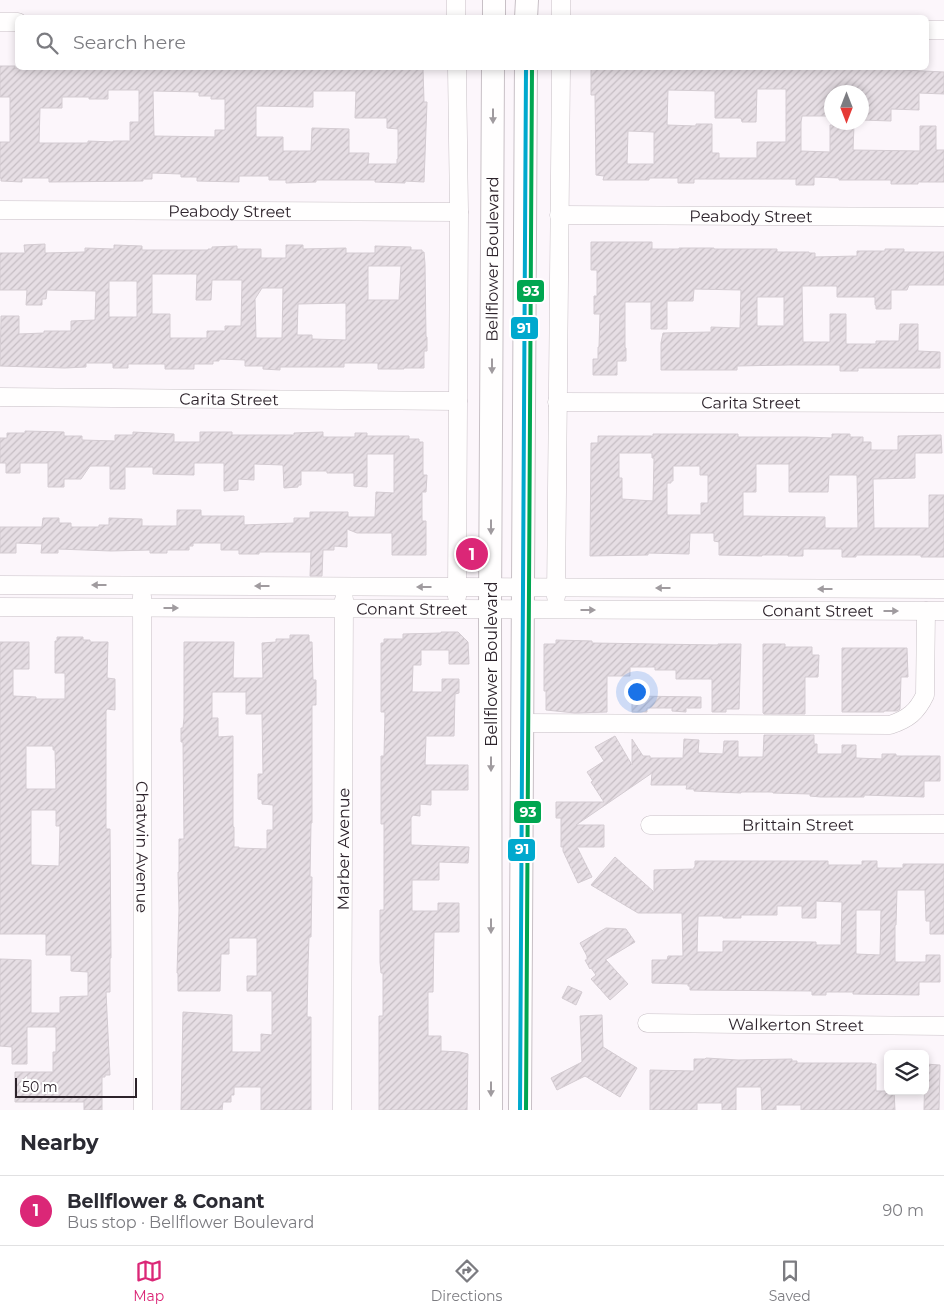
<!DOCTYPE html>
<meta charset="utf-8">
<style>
:root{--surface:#fff;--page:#f7f7f7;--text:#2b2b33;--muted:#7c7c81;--line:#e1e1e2;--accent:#db2777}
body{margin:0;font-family:Montserrat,sans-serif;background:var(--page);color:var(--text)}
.controls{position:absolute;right:15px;bottom:15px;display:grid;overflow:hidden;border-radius:8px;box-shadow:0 2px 8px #0003}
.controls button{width:45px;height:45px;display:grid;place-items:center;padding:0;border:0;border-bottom:1px solid var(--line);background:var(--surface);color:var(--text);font:25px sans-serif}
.compass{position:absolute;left:824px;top:85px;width:45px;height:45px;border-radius:50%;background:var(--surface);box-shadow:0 2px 8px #0003;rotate:180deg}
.scale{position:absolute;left:15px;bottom:12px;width:122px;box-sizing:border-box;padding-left:5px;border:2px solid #2d232b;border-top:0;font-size:14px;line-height:18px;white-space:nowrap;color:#2d232b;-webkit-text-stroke:4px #fff;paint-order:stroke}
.you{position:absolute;left:636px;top:691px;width:18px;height:18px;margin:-12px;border:4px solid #fff;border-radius:50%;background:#1a73e8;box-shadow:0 0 0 8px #1a73e833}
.badge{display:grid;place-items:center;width:32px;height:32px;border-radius:50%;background:var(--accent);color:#fff;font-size:16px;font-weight:700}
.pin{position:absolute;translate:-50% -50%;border:2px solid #fff;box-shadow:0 1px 5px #0006}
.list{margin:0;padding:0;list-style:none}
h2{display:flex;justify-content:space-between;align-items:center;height:65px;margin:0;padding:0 20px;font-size:21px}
h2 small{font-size:16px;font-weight:400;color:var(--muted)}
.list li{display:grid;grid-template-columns:32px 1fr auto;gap:15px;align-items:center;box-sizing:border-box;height:70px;padding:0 20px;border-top:1px solid var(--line)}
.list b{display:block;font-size:19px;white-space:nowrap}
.list p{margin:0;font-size:16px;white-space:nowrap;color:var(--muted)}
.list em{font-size:16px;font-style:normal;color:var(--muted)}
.icon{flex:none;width:28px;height:28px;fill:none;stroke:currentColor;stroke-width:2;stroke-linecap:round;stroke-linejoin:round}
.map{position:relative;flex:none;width:944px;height:1110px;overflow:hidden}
.search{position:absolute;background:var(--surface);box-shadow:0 2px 8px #0003;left:15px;right:15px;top:15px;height:55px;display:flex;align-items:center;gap:12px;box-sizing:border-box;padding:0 18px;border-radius:8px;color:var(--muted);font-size:19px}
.sheet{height:135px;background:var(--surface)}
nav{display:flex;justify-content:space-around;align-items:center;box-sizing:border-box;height:70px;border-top:1px solid var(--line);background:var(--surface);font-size:14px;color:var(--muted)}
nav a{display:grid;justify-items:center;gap:2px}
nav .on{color:var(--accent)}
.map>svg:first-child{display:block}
.building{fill:url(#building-hatch);stroke:#d4ccd2;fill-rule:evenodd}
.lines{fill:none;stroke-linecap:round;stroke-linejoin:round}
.minor-casing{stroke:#c8c0c6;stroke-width:19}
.major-casing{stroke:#c8c0c6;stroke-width:24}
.minor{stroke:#fffefe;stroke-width:18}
.major{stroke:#fffefe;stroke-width:22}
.bus-1-casing{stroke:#fff;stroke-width:8}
.bus-2-casing{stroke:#fff;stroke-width:8}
.bus-1{stroke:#00a9ce;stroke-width:4}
.bus-2{stroke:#00a651;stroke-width:4}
.oneway{fill:#a09b9f}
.labels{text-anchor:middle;stroke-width:4;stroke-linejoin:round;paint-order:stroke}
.street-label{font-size:16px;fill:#2d232b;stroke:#fff}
.line-badge{stroke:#fff;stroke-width:2}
.badge-label{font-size:14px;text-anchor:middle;font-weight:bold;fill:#fff}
</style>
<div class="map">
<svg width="944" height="1110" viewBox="0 0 944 1110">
<defs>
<pattern id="building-hatch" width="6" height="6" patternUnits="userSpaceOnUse" patternTransform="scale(1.25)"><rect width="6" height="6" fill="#e6dee4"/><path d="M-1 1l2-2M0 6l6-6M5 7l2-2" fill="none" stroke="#c6bec4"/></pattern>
</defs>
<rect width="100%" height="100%" fill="#fcf6fb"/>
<path class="building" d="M0,66H15V68H423L424,102H427L424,182L405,181V183L375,182V180H316V182L286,183V180H269V176H239V182L197,181V177H181V174L152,173V179H143V181L49,182V178H22V182L1,181V178H0V142H10V97H0ZM108,90H139V122H130V141H113V142L88,141V143H39L40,108H62V97H89V99H108ZM153,91L199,92V96H211V99H225V130H215V137L154,136ZM313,91H356L355,118H387V128L398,129V159H397V164H368L369,153H349V129L312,128L311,151H283V137H256V106L313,107Z
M591,68H903V70L944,72V94L919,93V110L891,109V121L862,120V92H830V116H802L801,122V151L830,152V125H854L853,150L920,151V126H936V150H944V182H918V184H891V180H839V178L814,177V185H796V179H694V183H678V178H649V180H603L604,176L596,175L595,95H591ZM757,89H786V142H757V158H719V153H712V124H696V126L667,125L668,90L715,91V118H741L742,122H756ZM628,131L654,132V164H627Z
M591,242H652V249H679V248H714V249H777V252H809V253H815V257L857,256V251H885V249H904V252H944V285H909L907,290H891V309H876V305H875V297H837V286H802L803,342H830V314H846V344H876V341H899L900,324H918V351L940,352V368H858V371H840V365H788L737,366V370H661V343L663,333L711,332V327L740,328L741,290L694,289L693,301H667V329H651V302H625V348H626V361H617V375H593V359H598V347H599L600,314H594V296H597V270H591ZM757,297H784V326H757Z
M45,244V253L85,252V248L114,249V245L142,246V250H208V249H212V247L237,246V249H261V258H286V245H303V249L346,248V253H375V246L411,247V250H422V252H424L425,264L426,337H427V351H424V368H404V369H378V363H344V367H280V370L263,369V366H245V360L219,359V361H213V364H194V369H165V364H128V368H113V363H86V367L65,368L0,366L1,316H19V334L44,333V331H71V321L95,320L96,291L47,290L46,299H42V305H26L27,290H0V253H25L24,245ZM368,266H401L399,300H368ZM152,274H197L196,300H211L212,280H242L241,326H225V331H207V338H170V314H152ZM109,281H137V317H109ZM262,288H283L282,338H256L255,299ZM346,303V340L312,339V335H297L298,304Z
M25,431L64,432V436H82V440L115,441V435H133V432L174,434V442H200V432H232V435H294V433L323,432V437H355V433H367V436H409V439H419V442H423V475H427L426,492H422V521H426V555H392V533H357L347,529V547L334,546V550H323L322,576H310L311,552H259V554H239V550H221V543H193V546H189V550H167V553H150V550L111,551L58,549V553H41L42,544L16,543V553H0V527H42L43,518H59V523H71V527H99V525H109V518L142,519V526H177V510H201V516H244V525L294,523V518H310V512H348V517H375L376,492L394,493V454H367V487L354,486V473H327V471H301V485H298V487L284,488L283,465L254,464V480L238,479V490L224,491V463H194V475L153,474V467H125V489H110V466H90L81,479H64V487H48V463H20V473H6V463H0V438H7V433H25Z
M653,434H738V437H806L832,438V434H850V437H863V442H871V450H898V436L941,435L942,453H915V478L873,479L874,528H929V495H944V557H921V555H856V557H842V549H803V556H788V555H762V556L719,555V542L714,541V533H690L689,554L648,553V555L590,556L591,443H598V436H653ZM619,453H652V458H654L653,501L622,499V478H619ZM756,464H789V492H828L829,475H857L858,528H825V517L743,516V492H756ZM673,466H700V475H708V503H701V515H667V483H671V481H673Z
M441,632H458L468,642L469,664H449V650H421V665H413L412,692H442V679H459V693L455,694L454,736H426L425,765H468V790H431V805L420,804V816L412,815V817H411V845L469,847L468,863L439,862V880H412V911H438V903H459V932H434L433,992H428V1036H441V1051L460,1052L468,1054L467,1110H379V1016H383V973H381L380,962V910H384V824H381V756H384L385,712H381V643H384V639H403V634L441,633Z
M290,635H309V642H312L313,680H316V705H312V823H311L310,877H312L311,937H309L308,966L307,1017H311V1110H261V1087H234V1095H231V1102H223L222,1110H181L183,1012L232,1015V1052H261V1034L272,1035V991H247V976H257V938H229V954H221L220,991H178V973H177L179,910L178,872H179V839H184L183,742H181V728H183L184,718V642H234L233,678H263L262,643L276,642V639H290ZM212,692H246V714H262L263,774H258V799L262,800V804L273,805V830H267V849L239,848V847H234V827H233V736L218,737V718H212Z
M57,637H83V640H90V642H108L107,678L115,679V710L107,709L106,711V829H110L111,958H110V992H106L110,1075H105V1077H102V1110H84V1102H15V1072H53V1052H56V1027H27V1064H12V1047L0,1046V959L31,960V1013H60V997L88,996V972L71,971V955H46V934H0V642H29V669H13V696L36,697V699H65V673H55V641H57ZM26,746H53V750H55L56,789H26ZM31,810H56V826H60L59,866L31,865Z
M556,640L592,641V643L718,645V644H741L739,709H726V712H712V679H676V670H655V667H630V676H607V712L575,713L546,710V691H544V644H556Z
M763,644H785V647H812V655H819L818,677H805V714H764L763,713Z
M842,648H907L908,677H901L900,709L897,711H884V712H842Z
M632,696L701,697V708H686V712L672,711V708H647V712H632Z
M764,735H814V744H817V754H842V745H856V758L882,759V754H896V756H940V781H924V797L864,795V797H821L810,796V794L773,793V792H741V793L694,791V789H686L687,785H651L652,773L576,825H604V847H577L592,877L578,883L563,851V847H561V818H556V802H604L591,782L593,781L587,772L604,761L595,747L615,736L632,765V739L643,756H650V758H683L684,739L699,740L698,753L723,754L724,741H738V757H763Z
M615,857L654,892V870L694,869V867H695V861H828V865H862V861H877V868H903V864H944V934H930V921H926L925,890H897L896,925H895V962H926V955H940V982H919V995L853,994V992H826V995H812V991L690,990V986H688V984L652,983V960H667L668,956H683L682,913H638L591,885ZM816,901L842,902L841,945H816V942L723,941V952H697L698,916H723V918H741V915H777V906H802V918H816ZM856,910H881L880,955L856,954Z
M606,928L626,929L635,942L605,960H606L628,984L610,1000L591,979L596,975L591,968L590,969L585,960H587V956L580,943Z
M568,986L582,992L576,1005L562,998Z
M602,1015L603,1047L637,1068L620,1097L585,1076L557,1090L551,1078L582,1062L580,1016Z
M706,1058L738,1060L792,1059V1061H797V1063H872V1064H876V1091H894L895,1110H801V1105H776V1110H762L761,1087H736V1110H722V1103H697V1110H650V1070L694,1071V1059H705Z
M925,1064L940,1065L939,1110H924Z"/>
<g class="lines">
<g class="minor-casing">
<g id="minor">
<path d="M456,0V18"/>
<path d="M561,0V18"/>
<path d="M0,22H18"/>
<path d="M926,30H944"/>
<path id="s1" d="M0,210L459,212"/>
<path id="s2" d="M559,215L944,217"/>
<path id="s3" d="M0,397L458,401"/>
<path id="s4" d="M557,402L944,403"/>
<path d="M0,585L944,589"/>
<path id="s5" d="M142,596L143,1110"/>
<path d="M457,597L459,212L457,68"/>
<path d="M556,597L561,68"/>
<path id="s6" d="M0,607L944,611"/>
<path d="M522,723L890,725C908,719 917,712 925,695L926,611"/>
<path id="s7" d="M650,825L944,824"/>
<path id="s8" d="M647,1023L944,1026"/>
<path id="s9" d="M342,1110L344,599"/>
</g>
</g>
<g class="major-casing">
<g id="major">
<path d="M494,18V0"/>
<path d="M526,18L527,0"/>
<path id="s10" d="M491,1110L490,610L493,68"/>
<path d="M520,1110C522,762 523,415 526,68"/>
</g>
</g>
<use href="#minor" class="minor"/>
<use href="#major" class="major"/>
<g class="bus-1-casing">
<path id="bus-1" d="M520,1110L526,68"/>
</g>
<g class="bus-2-casing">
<path id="bus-2" d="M526,1110L532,68"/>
</g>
<use href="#bus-1" class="bus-1"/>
<use href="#bus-2" class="bus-2"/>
</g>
<defs><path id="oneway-solid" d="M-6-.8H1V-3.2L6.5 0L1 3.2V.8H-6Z" transform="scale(1.25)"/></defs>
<g class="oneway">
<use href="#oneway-solid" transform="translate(493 116) rotate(90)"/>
<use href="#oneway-solid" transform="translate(492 366) rotate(90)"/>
<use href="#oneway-solid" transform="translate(491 527) rotate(90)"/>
<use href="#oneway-solid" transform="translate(99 585) rotate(-180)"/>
<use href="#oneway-solid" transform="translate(262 586) rotate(-180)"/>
<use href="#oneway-solid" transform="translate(424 587) rotate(-180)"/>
<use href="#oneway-solid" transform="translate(663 588) rotate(-180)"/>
<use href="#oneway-solid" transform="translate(825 589) rotate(-180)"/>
<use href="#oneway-solid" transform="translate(171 608)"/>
<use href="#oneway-solid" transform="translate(588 610)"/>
<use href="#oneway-solid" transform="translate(891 611)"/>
<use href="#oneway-solid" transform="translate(491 764) rotate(90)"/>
<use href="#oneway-solid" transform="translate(491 926) rotate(90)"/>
<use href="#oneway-solid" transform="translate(491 1089) rotate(90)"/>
</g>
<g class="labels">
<g class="street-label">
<text dy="6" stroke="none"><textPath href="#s1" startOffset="230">Peabody Street</textPath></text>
<text dy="6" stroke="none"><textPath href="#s2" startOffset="192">Peabody Street</textPath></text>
<text dy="6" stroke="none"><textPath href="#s10" startOffset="851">Bellflower Boulevard</textPath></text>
<text dy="6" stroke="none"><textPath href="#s3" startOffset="229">Carita Street</textPath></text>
<text dy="6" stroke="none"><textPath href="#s4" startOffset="194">Carita Street</textPath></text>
<text dy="6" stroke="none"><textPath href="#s6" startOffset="412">Conant Street</textPath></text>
<text dy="6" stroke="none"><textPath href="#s6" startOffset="818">Conant Street</textPath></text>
<text transform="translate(491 664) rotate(-90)" y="6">Bellflower Boulevard</text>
<text dy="6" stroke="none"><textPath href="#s7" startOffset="148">Brittain Street</textPath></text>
<text dy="6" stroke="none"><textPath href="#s5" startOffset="251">Chatwin Avenue</textPath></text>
<text dy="6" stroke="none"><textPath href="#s9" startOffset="261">Marber Avenue</textPath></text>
<text dy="6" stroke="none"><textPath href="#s8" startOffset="149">Walkerton Street</textPath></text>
</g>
</g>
<g class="line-badge">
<rect x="516" y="279" width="29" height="24" rx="5" fill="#00a651"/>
<rect x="510" y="316" width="29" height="24" rx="5" fill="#00a9ce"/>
<rect x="513" y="800" width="29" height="24" rx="5" fill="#00a651"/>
<rect x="507" y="838" width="29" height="24" rx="5" fill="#00a9ce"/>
</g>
<g class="badge-label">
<text x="531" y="296">93</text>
<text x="524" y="333">91</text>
<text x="528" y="817">93</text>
<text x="522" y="854">91</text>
</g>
</svg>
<div class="controls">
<button><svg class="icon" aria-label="layers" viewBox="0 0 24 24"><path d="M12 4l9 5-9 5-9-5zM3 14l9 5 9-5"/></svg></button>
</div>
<svg class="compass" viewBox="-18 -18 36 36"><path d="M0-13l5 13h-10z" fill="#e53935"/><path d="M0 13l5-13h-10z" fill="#7c7c81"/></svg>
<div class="scale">50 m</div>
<div class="you"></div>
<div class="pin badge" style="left:472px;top:554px">1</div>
<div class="search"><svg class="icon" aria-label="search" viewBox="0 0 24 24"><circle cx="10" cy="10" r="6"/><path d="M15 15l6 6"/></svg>Search here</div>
</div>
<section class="sheet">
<h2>Nearby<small></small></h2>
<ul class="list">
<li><span class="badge">1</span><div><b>Bellflower &amp; Conant</b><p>Bus stop · Bellflower Boulevard</p></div><em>90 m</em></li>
</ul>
</section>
<nav>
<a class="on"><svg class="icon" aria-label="map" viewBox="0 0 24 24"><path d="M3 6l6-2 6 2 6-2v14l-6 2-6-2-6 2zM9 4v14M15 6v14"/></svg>Map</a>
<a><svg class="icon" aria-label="directions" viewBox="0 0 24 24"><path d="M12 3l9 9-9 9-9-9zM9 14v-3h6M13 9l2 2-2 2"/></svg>Directions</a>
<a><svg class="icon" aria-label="saved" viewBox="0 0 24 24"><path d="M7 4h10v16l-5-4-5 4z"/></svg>Saved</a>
</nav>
